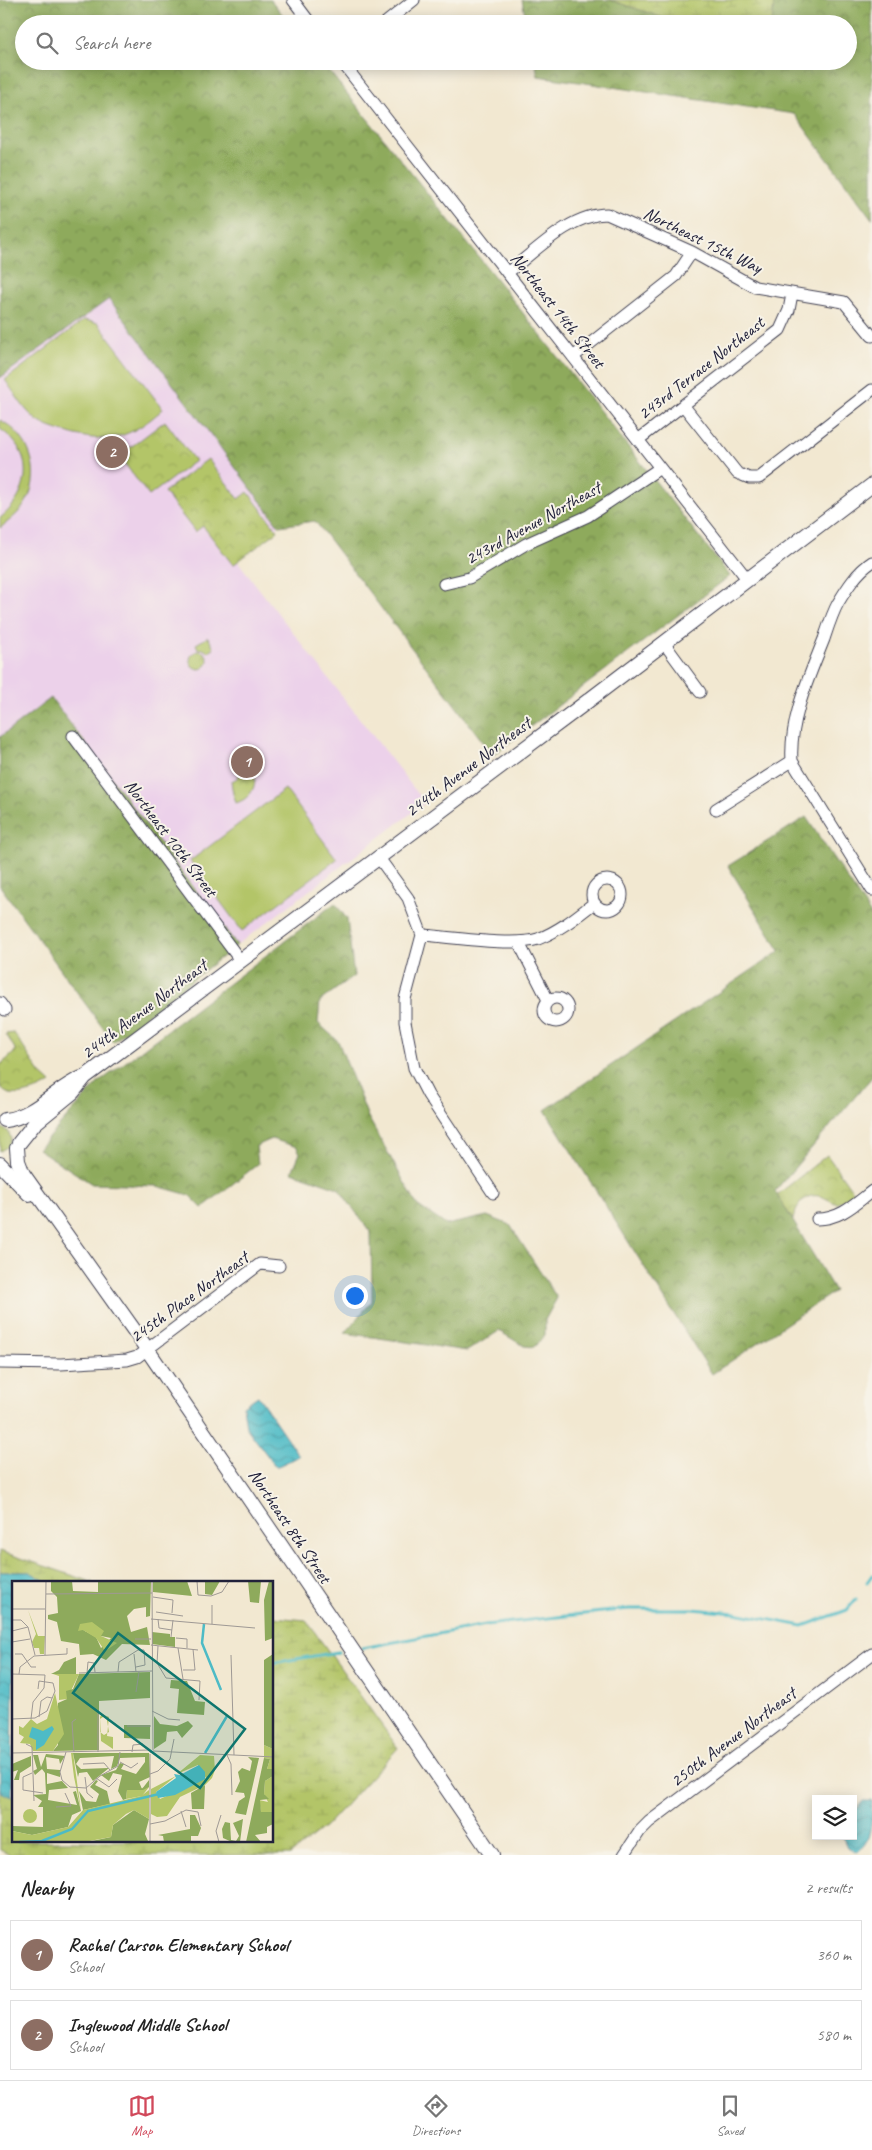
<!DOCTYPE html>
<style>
:root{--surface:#fff;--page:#f6f6f6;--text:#222;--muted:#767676;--line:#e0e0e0;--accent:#d1495b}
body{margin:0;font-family:Caveat,sans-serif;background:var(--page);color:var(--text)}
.controls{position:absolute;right:15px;bottom:15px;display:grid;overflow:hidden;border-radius:0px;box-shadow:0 2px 12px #0003}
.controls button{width:45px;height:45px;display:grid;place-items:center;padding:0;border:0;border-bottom:1px solid var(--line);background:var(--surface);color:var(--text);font:25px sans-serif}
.you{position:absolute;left:354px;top:1295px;width:18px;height:18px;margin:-12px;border:4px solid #fff;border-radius:50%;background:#1a73e8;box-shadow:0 0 0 8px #1a73e833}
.badge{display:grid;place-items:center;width:32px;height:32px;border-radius:50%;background:var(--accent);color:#fff;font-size:16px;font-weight:700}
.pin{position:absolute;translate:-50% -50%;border:2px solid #fff;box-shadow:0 1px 5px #0006}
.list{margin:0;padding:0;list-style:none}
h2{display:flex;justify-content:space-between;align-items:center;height:65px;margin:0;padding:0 20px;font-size:21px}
h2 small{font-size:16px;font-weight:400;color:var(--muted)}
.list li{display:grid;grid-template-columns:32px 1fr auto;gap:15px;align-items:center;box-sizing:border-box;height:70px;margin:0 10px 10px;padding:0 10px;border:1px solid var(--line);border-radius:0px}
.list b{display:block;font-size:19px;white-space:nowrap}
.list p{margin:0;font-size:16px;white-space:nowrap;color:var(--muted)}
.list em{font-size:16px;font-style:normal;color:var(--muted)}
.icon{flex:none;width:28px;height:28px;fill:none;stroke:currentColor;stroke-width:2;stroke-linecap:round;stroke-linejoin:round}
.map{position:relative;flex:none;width:872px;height:1855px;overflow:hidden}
.search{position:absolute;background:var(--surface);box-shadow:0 2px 12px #0003;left:15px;right:15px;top:15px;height:55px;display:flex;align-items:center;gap:12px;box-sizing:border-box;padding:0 18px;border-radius:28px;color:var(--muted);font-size:19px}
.sheet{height:225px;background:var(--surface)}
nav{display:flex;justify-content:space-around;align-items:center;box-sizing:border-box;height:70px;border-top:1px solid var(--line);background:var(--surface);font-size:14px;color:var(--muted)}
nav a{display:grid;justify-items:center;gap:2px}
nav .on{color:var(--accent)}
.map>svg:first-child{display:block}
.built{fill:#ecd1ea}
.grass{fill:#b3c568;stroke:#6a7452}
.forest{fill:url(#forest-crowns);stroke:#58664c}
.wetland{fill:url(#wetland-marsh);stroke:#6a7452}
.park{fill:url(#park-crowns);stroke:#6a7452}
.water{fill:url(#water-waves);stroke:#386e80}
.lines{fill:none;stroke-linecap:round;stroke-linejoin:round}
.stream{stroke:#4dbbc6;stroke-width:3}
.minor-casing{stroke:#414052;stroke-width:13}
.tertiary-casing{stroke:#414052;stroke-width:16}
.minor{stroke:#fff;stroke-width:11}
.tertiary{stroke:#fff;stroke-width:14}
.labels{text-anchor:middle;stroke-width:4;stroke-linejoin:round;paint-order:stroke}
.street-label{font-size:18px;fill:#22223b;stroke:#f7f3e8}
.inset-river{fill:none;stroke:#4dbbc6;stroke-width:2.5}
.inset-road{fill:none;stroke:#9f9995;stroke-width:1}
.view{fill:#0f766e;fill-opacity:0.15;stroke:#0f766e;stroke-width:2.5}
.inset-edge{fill:none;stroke:#22223b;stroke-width:2.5}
</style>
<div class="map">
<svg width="872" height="1855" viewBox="0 0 872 1855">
<defs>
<pattern id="forest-crowns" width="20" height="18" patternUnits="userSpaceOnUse" patternTransform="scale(1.25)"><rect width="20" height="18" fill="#8eaa5c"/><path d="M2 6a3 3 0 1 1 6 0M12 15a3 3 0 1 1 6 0" fill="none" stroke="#748a4d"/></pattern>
<pattern id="wetland-marsh" width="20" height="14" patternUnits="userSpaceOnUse" patternTransform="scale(1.25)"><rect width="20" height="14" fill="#b3c568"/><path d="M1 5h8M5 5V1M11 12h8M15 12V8" fill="none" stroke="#9aa95b"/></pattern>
<pattern id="park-crowns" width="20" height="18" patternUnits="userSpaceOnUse" patternTransform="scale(1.25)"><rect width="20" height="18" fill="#b3c568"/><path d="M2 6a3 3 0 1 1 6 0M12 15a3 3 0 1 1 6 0" fill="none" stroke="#9aa95b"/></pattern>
<pattern id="water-waves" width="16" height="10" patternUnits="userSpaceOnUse" patternTransform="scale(1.25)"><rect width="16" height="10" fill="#4dbbc6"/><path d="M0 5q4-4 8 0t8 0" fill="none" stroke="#4098a2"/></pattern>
</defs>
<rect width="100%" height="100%" fill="#f7f3e8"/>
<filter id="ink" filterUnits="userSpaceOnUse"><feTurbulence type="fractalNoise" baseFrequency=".02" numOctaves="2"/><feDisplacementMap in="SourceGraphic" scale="10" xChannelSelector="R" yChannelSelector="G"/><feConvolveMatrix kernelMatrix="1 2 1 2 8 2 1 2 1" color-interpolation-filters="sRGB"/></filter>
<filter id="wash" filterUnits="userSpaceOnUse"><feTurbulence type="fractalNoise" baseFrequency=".0096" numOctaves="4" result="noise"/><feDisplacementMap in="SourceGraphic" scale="20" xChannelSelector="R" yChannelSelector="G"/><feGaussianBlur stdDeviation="1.12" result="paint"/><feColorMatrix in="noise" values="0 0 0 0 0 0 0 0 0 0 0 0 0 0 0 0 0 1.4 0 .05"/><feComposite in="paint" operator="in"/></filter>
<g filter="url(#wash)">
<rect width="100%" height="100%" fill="#f2e8d1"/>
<path class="built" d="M109,299L279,526L236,559L425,803L237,945L52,698L0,737V378Z"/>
<path class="grass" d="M84,320L98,323L163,409C130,439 107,445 65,432C54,429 41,425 33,417C22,407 14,392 5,380Z
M0,420C32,436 44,477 23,507C17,515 8,522 0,528V518C32,493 35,452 0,429Z
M285,789L337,859L242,931L190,861Z
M0,1127L8,1131L11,1138L9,1146L0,1151Z"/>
<path class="forest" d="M0,0H271L290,24H24V61H321L486,266L730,576L493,755L315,521L279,526L109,299L0,378Z
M522,0H610L682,24H527Z
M774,0H872V219L794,114L538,76L535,61H848V24H772Z
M51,698L237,945L113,1042L0,886V737Z
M806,817L872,916V1077L775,1191L835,1291L712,1374L545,1110L780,951L728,866Z
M335,903L347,919L354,976L320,1001L318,1023L338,1041L368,1117L417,1205L446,1225L487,1216L510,1225L557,1298L545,1320V1335L534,1347L524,1346L499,1331L467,1351L345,1333L372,1301L371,1233L338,1188L292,1172L300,1153L297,1147L272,1139L256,1146L258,1164L202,1208L189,1195L157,1186L92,1184L38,1149L98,1083Z"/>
<path class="wetland" d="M610,0H774L772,24H682Z
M0,1551L92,1582H47L30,1572H0Z
M273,1617L306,1620L398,1748L325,1827L290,1855H10L0,1850V1789L1,1792L14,1796V1841H272Z"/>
<path class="park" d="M165,421L195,461L149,496L119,456Z
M208,459L239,499L248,492L278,531L233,565L203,526L195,532L164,492Z
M208,637L214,648L208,652L203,649H198L196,644Z
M190 660a9 9 0 1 1 18 0a9 9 0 1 1-18 0Z
M243,755C260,769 260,796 236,803L233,794L231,781C240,779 242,771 236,765Z
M14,1033L40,1073L51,1083C40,1090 6,1104 0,1085C0,1080 0,1071 0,1065L14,1053L15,1049L6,1034Z
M827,1155L854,1193L837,1204C832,1202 828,1199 823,1197C805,1191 796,1206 793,1220L777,1195Z"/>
<path class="water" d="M46,15L53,24H33Z
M258,1396L299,1456L276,1467L246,1427L243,1406Z
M0,1572H30L47,1582H14L12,1797L1,1792L0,1789Z
M863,1801H872C872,1819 872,1844 856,1852L847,1847L842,1836H853V1813Z"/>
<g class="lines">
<path class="stream" d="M867,1582L872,1575
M362,1648L486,1625L629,1609H693L735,1613L803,1626L847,1610L856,1599
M272,1663L338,1652"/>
</g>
</g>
<g filter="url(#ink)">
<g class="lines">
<g class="minor-casing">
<path id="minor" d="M293,0L311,24
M384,24L414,0
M341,61L748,580
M507,273C536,251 570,214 607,214L692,252L755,287L844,302L872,336
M573,357L676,276L692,252
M683,405L737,473L749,478H759L872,390
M638,440L780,330L789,310L792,294
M872,562C857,572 847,588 838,603C832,614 828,627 824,639C809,677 789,720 792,761L872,890
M444,584L469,578L526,544L588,516L660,468
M664,643L700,692
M73,736L240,960
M716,809L792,761
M379,858L408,898L422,935L405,999V1022L414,1068L428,1095L493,1193
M592 895a15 15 0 1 1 30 0a15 15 0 1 1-30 0Z
M422,935C451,937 513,947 538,939C559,931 576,917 594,903
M519,943L548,1000
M544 1010a12 12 0 1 1 24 0a12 12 0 1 1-24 0Z
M0,1003L5,1010
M817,1219C840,1219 854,1205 872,1191
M0,1363L61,1364L127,1360L137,1357L260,1264L279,1266
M624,1855L640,1831L649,1822L872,1654"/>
</g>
<g class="tertiary-casing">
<path id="tertiary" d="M5,1120C36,1116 55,1089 82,1078
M19,1143L35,1123L73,1092L85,1077L580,707L872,485
M17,1148L18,1161L23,1174L136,1333L492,1855
M0,1164L29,1194"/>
</g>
<use href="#minor" class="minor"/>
<use href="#tertiary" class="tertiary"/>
</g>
</g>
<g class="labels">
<g class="street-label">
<text transform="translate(703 240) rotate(26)" y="6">Northeast 15th Way</text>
<text transform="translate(558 310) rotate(52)" y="6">Northeast 14th Street</text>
<text transform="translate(701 368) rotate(-38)" y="6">243rd Terrace Northeast</text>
<text transform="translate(533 523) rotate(-29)" y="6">243rd Avenue Northeast</text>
<text transform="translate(468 767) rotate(-37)" y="6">244th Avenue Northeast</text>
<text transform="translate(171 838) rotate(53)" y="6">Northeast 10th Street</text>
<text transform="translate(144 1009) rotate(-37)" y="6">244th Avenue Northeast</text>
<text transform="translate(189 1297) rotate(-36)" y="6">245th Place Northeast</text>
<text transform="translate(290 1526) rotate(56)" y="6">Northeast 8th Street</text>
<text transform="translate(733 1737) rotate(-37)" y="6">250th Avenue Northeast</text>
</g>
</g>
<g transform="translate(12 1581)">
<rect width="261" height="261" fill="#f2e8d1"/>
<path d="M41,93H67L55,118L47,119V95ZM90,133L97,136L95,155L101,156V168L89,160L88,136ZM94,134L97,151L92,154L88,151V138ZM252,164L261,168V188H255L258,178L252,177ZM59,172H61L69,230L62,196ZM261,195V231H249L247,219L256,221L252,213L253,200ZM137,206L130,215L114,218L115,209ZM11 235a7 7 0 1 1 14 0a7 7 0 1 1-14 0Z" fill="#b3c568" fill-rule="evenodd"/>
<path d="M39,0H60L61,10L86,11V0H139L138,35L134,36V26L122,28L115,35L119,51L135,46L138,64L110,63L94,79L81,73L68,74L67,63L49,60L45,41L36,38V34L46,32L45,16L39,10ZM71,49L89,55L99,57L89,67L84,56ZM141,0H175L180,15L141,11ZM193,0H208L200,14L193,13ZM236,0H249L247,22L238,21ZM257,0H261V57L253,60L252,19ZM140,51L158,53V56H163V66L140,63ZM261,73V168L252,164V79ZM64,76V93H39L47,89L52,81ZM138,91V117L87,120V169L41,170L46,164V122L55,118L54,110L61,108L67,93ZM159,99L175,100L183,120L193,121L192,134L165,132L167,108L158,107ZM142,135L148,143L165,145L176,140L181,145L170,157L165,150L155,151L154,160L142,168ZM112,144H138V158L112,157ZM61,172H137L138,196L127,201L130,208L137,199V206L131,209H115L114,218L111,219L106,210L110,194L101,192L97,200L89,194L104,189L108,182L112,183L109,188L124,193L133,181V176L108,177L105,185L99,188L102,175L68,177L64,183L69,188L97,187L81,200L75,191L67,192L66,196ZM34,173L53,175L48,183L47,178L34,176L35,188L48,189V196L35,192V203L50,200L56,207L37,209L36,219L65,224L61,211L64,210L69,230L60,234L56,246L20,254L0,250V245L31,246V226H26L30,220L21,214L34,213L33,192L30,188L23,194L21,190L25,188L21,174H26L29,186ZM19,175V185L8,192L7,199H2L6,189L0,191V183ZM236,176L247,177L234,234L223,232L227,220L233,216L232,212L223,211L228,200L226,191L230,187L238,190L240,180ZM252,177L258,178L255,188H261V195L253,200L252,213L257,218L248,219L249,231H261V243L255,246V252L243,254L249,261H234ZM84,199L86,200L83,204L95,210L98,223L71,229L67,210L74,220L84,221L87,213L78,206ZM193,204L192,228H180L179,212ZM122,229L137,238L133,253L136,260L75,261L99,256L101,244ZM178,234H183L189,247L186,255H179V261H152L151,255L146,254L178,248ZM231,238L228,261H220L211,257L210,248L213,241L218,242L219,259L224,260L227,255L221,242Z" fill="#8eaa5c" fill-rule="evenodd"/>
<path d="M80,41L92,50L89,55L105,62L93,70L84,57L71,49L66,50L68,43ZM188,174L202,175L203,189L200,197L193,204L168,216L155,235L145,236L139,233V208L164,195L144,211L148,218L194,197L186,184L165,193ZM137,209V238L122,229L114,233L101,244L99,256L72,261H0V250L20,254L56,246L71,229L129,215Z" fill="#b3c568"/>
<path d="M16,29L26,55H33L32,73H28L27,67H22L20,61L24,53ZM43,112L52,153L41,170H21L18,163L8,162L12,156L7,153V145L11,147L19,138L25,143L35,138Z" fill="#b3c568"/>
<path d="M40,145L42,148L32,164L24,169V159L17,156L20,146L31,150ZM187,184L193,191V198L163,214L146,217L144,211L164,197L162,193L168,194Z" fill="#4dbbc6"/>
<path class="inset-river" d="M192,43L190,62L209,109M193,172L215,135M7,261L30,260L60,248L76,230L147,213"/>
<path class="inset-road" d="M140,0L141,169M185,0L186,14L199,15L210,11L217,0M34,13L140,12M141,16L161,19L160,32M0,28H33M144,31L171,35M139,38L243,47M146,38L147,47L160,49M0,39H9L16,46L23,74M200,43V24M0,50L16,46M159,56L161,39M164,57L175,58V67M123,58H139M0,61L18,58M139,64L186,69M146,65L145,82L154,97M166,67L171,98M3,73H10L19,86H24M122,73L124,91M33,74L34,0M219,74L222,174M171,89H183L181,68M106,91L107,81L126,69H132L133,84L124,86M67,92L140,90M75,92L76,81L82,82L83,91M0,93L33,94L32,107L21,121L19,138M7,93L8,86L22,75L55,73V67M154,97L188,100L187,119M124,111L127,91M0,124V163M140,130L156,138L168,139M86,132V171M27,136L29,120L35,116L40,117M0,138L23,137L35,130L43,110L41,102L27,100L26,108M115,145H139M14,163L20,166L22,220M138,169L139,172L141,170L262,176M62,171L60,141L64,138M120,171L121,164L131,163M0,172L138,169M138,173V261M215,174L219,183L220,214M108,181L119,187L126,182M71,183L92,182L98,189M48,191L50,199L58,206L74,207L88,195L106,185L108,171M48,191L54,171M20,192L11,196V209L31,212M138,193L146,190L158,178L162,158M73,196L75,212L81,217M84,197L97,206L105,198M44,226L59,225L53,212M169,230L174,246M138,243L153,240L174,229L186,231L189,245M207,261L204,250L209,234"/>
<path class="view" d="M106,52L233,148L188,207L61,112Z"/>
<rect width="261" height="261" class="inset-edge"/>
</g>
</svg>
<div class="controls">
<button><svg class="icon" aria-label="layers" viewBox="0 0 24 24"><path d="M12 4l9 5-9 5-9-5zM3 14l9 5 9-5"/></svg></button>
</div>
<div class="you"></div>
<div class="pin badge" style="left:247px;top:762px;background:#8d6e63">1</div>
<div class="pin badge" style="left:112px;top:452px;background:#8d6e63">2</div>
<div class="search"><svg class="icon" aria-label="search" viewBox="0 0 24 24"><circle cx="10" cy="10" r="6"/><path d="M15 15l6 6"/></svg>Search here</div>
</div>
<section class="sheet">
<h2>Nearby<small>2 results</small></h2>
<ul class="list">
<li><span class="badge" style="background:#8d6e63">1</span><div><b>Rachel Carson Elementary School</b><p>School</p></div><em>360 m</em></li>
<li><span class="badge" style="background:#8d6e63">2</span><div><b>Inglewood Middle School</b><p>School</p></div><em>580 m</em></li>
</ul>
</section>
<nav>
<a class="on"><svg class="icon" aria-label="map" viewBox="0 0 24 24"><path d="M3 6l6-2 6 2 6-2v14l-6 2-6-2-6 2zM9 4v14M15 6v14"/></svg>Map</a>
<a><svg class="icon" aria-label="directions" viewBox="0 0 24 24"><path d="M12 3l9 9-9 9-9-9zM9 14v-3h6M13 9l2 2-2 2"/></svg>Directions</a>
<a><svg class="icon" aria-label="saved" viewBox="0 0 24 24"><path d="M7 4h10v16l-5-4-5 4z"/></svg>Saved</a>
</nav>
